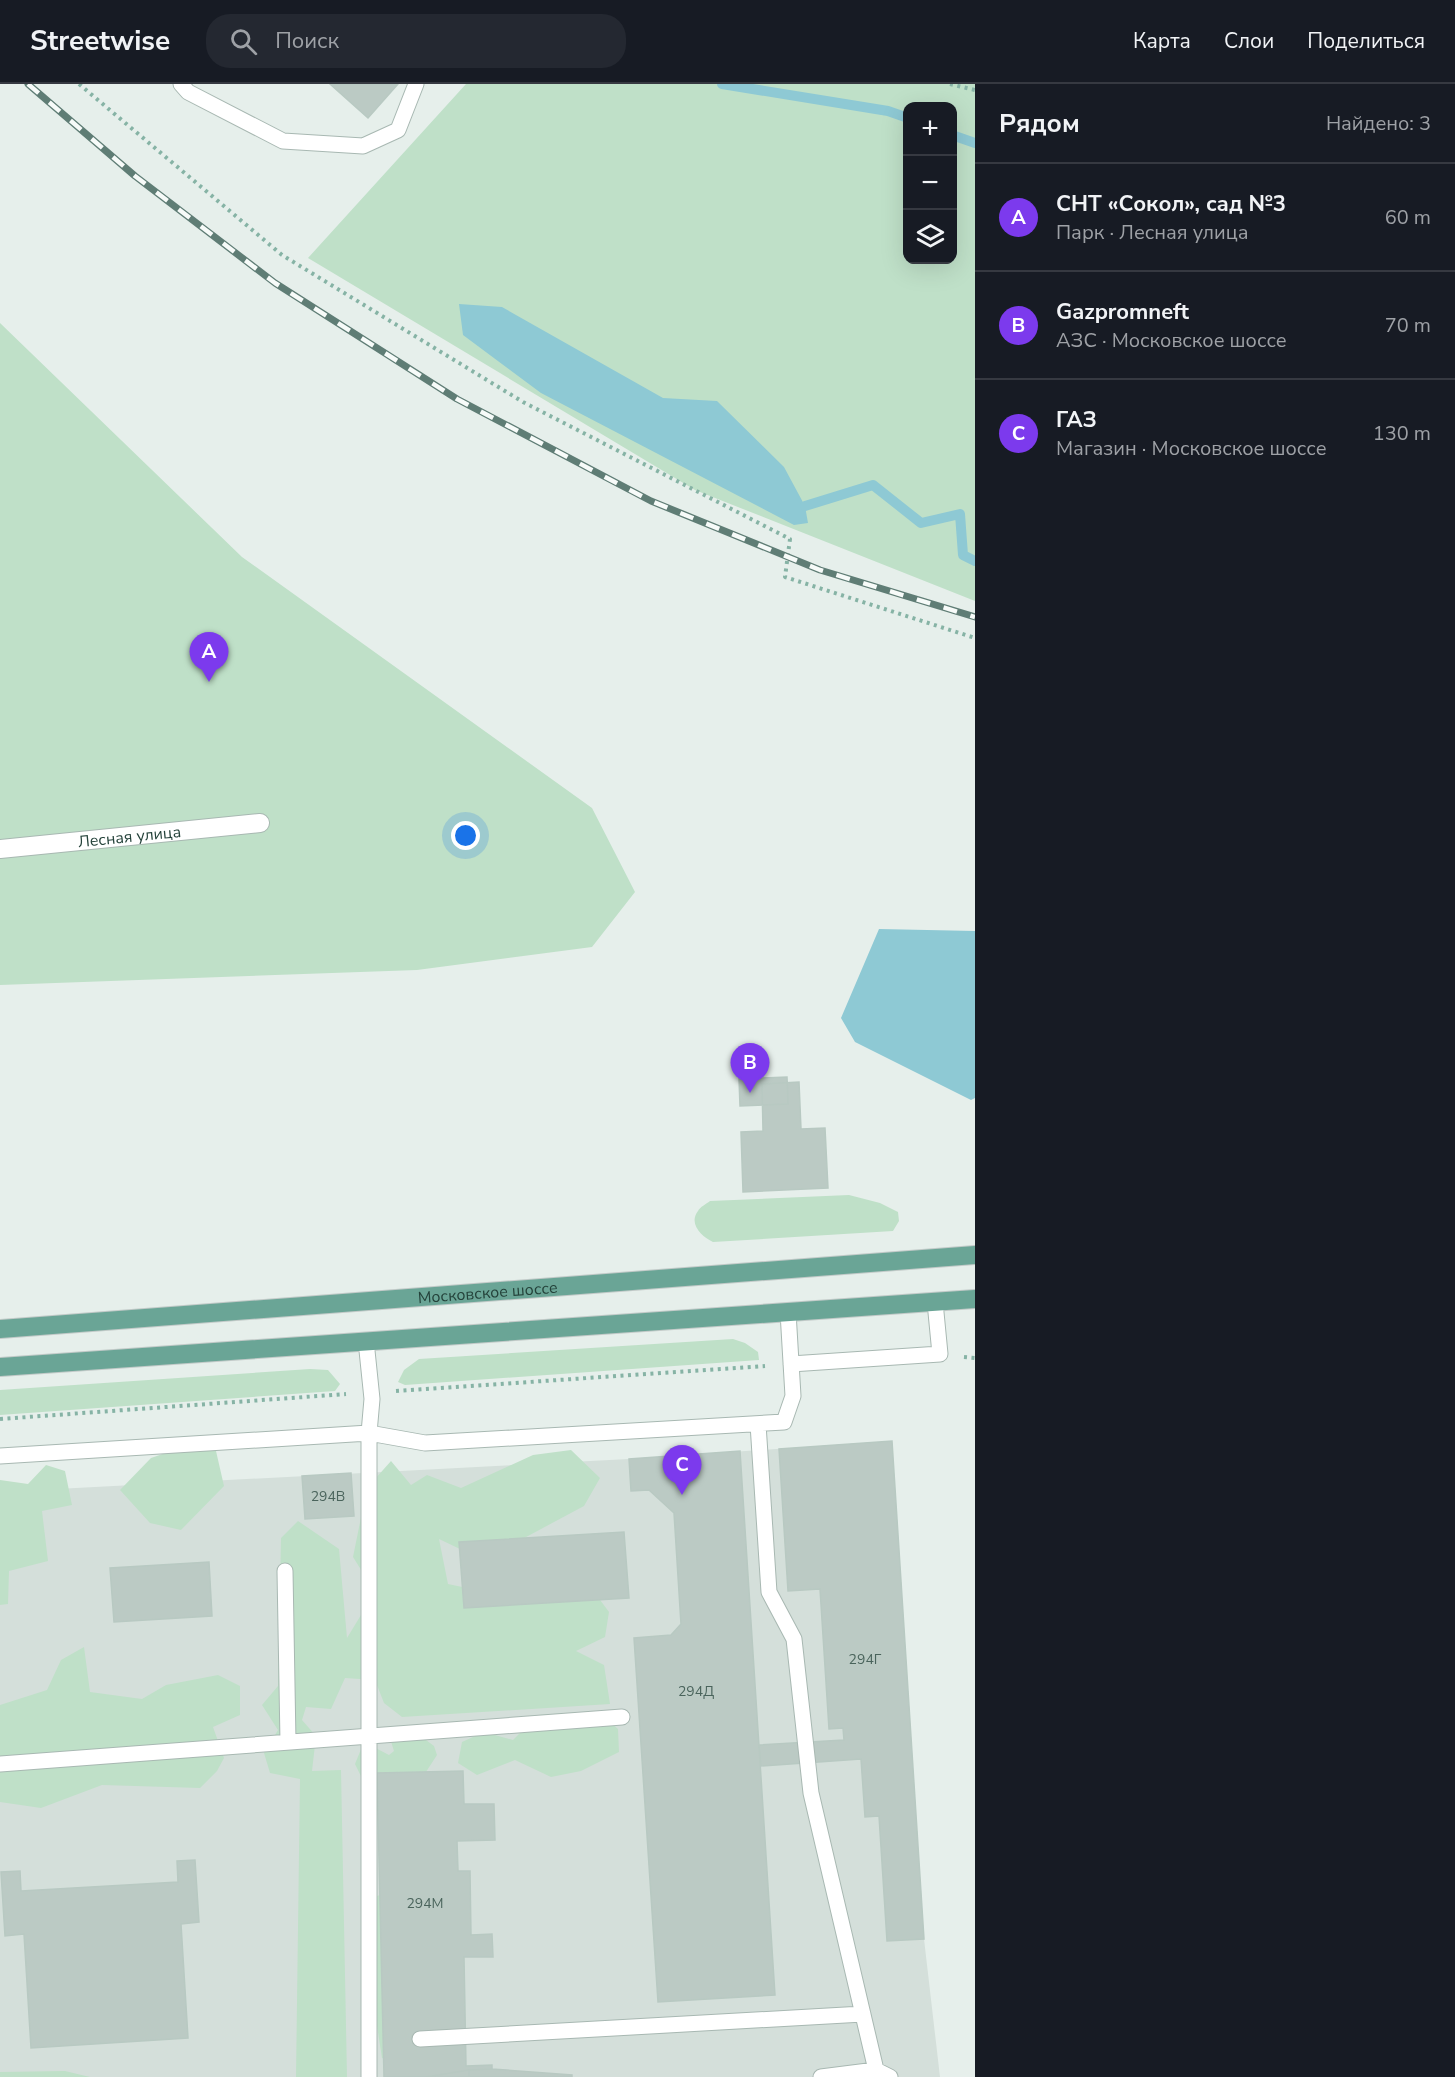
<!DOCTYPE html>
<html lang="ru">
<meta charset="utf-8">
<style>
:root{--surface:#171b24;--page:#242831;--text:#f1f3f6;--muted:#9ea1a6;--line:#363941;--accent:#7c3aed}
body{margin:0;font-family:"Nunito Sans",sans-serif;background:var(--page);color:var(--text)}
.controls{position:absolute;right:18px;top:18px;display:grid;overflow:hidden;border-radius:12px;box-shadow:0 6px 24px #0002}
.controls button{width:54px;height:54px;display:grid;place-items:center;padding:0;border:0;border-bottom:2px solid var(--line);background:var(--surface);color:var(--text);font:30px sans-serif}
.you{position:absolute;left:466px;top:752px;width:21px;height:21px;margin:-15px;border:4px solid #fff;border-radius:50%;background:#1a73e8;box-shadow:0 0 0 9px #1a73e833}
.badge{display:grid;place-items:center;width:39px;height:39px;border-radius:50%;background:var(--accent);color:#fff;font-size:20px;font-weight:700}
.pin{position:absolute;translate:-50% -50px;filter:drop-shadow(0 2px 3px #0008)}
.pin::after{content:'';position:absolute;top:32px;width:21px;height:18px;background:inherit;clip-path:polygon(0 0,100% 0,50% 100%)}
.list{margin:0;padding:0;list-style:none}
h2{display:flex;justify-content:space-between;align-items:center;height:78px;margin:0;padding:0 24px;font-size:26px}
h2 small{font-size:20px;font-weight:400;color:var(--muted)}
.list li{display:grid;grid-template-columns:39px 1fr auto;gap:18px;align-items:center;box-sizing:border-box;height:108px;padding:0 24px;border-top:2px solid var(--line)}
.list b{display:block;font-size:22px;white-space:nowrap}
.list p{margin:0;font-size:20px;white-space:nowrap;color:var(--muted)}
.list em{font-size:20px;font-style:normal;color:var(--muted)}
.icon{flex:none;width:33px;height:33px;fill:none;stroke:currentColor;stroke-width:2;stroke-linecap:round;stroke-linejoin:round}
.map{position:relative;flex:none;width:975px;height:1993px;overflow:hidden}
header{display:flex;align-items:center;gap:36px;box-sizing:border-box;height:84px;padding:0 30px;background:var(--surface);border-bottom:2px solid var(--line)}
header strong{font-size:28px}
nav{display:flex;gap:33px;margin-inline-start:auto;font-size:21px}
.search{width:420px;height:54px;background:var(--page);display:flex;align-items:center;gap:15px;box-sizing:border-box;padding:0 21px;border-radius:24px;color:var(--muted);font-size:22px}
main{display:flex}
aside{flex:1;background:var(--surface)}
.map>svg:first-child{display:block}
.built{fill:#d4dfda}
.green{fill:#bfe0c8;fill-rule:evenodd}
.water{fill:#8ec9d4}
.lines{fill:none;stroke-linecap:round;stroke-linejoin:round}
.stream{stroke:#8ec9d4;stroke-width:10}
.building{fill:#bbcac4;stroke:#b8c9c2;stroke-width:1.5}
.service-casing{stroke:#a8b8b2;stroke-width:17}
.minor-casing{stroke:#a8b8b2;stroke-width:20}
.primary-casing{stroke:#c2cac8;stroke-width:20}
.path{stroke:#86b3a5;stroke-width:4;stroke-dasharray:3 4.5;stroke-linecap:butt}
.service{stroke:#fff;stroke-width:15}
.minor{stroke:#fff;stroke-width:18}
.primary{stroke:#6aa596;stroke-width:18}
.rail-casing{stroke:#5f7d75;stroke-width:7}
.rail{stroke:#f7fbf9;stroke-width:4.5;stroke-dasharray:14;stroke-linecap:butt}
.labels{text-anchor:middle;stroke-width:4.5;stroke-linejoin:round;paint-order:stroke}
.number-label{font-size:14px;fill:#4a645c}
.street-label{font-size:16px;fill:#24423a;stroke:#f7fbf9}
</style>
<header>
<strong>Streetwise</strong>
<div class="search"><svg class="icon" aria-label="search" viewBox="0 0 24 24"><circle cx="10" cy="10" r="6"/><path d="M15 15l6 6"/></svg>Поиск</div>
<nav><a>Карта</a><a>Слои</a><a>Поделиться</a></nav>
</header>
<main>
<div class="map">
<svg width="975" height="1993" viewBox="0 0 975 1993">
<rect width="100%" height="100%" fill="#e6efeb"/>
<path class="built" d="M892,1357L924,1855L940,1993H0V1408L629,1375Z"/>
<path class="green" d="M466,0H975V517L695,406L308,174ZM908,22H952V176H908Z
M0,239L242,473L592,724L635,808L592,863L417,886L0,901Z
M849,1111L880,1119L898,1128L899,1137L893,1147L713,1158C702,1153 688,1140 698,1127C700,1123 706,1120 710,1117Z
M733,1255L745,1259L758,1268L759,1276L405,1301L398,1298L404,1286L419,1275Z
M310,1285L328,1286L340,1300L335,1307L0,1331V1306Z
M183,1363L216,1367L224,1402L181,1446L150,1439L120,1406L151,1374Z
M571,1366L600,1394L584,1422L483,1476L439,1455L448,1500L515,1514L589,1501L609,1528L605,1553L576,1567L604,1581L610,1620L402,1633L384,1619L375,1596L345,1594L331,1625L306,1623L302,1636L316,1652L312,1687L341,1686L347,1993H296L300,1695L270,1689L264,1669L278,1646L262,1621L278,1602L281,1454L298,1437L339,1465L347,1554L375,1508L353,1473L367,1404L391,1377L411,1401L427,1391L461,1404L533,1371Z
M46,1381L65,1387L72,1421L42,1427L48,1477L9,1487L8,1520L0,1521V1396L28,1400Z
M84,1563L90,1608L142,1615L166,1601L218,1591L240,1602V1631L213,1643L224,1674L217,1687L200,1704L102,1701L41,1724L0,1718V1621L47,1606L61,1576Z
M598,1627L618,1645L619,1668L581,1687L551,1693L515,1676L477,1691L458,1679L462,1658L484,1648L513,1656L538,1631Z
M406,1641L434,1662L437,1671L424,1691L378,1727L355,1680L364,1658L389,1671L394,1667L388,1648Z
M386,1809L399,1978L382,1974L373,1916L374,1813Z
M65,1987L90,1993H0V1988Z"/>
<path class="water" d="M459,220L502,223L663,314L717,317L784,383L805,422L808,439L794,441L541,309L463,251Z
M879,845L975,847V1014L971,1016L855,958L841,934Z"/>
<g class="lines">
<path class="stream" d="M722,0L888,27L908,34
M952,51L975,59
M805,422L873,401L921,439L960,430L963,471L975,477"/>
</g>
<path class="building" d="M330,0H398L368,34Z
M787,993L788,1020L740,1022L739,995Z
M799,998L801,1045L825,1044L828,1104L743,1108L741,1048L763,1047L762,1000Z
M892,1357L924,1855L887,1857L879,1732L865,1733L861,1675L761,1682L759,1661L844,1656L843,1644L829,1645L820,1505L788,1507L779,1365Z
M740,1367L775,1911L658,1918L634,1554L671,1551L681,1540L674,1429L649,1406L631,1407L629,1375Z
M351,1389L354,1432L305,1435L302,1392Z
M624,1448L629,1514L464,1524L459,1458Z
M209,1478L212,1532L114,1538L110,1484Z
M463,1687L464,1720H494L495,1756L457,1757L458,1787H470L471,1851L492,1850L493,1873H464L466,1982L492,1981V1985L469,1986V1993H384L377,1689Z
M195,1776L199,1838L181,1840L188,1954L31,1964L24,1850L5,1852L1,1788L20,1787L21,1807L178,1798L177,1777Z
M492,1985L572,1991V1993H426L469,1986Z"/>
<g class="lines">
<g class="service-casing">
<path id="service" d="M181,0L188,8L283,57L363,62L398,46L416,0
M366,1257L372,1315L369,1349V1993
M791,1280L940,1270L935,1218
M758,1340L769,1508L794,1555L811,1709L876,1986L890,1993
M0,1372L369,1349L425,1359L784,1338L793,1312L788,1228
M285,1487L288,1658
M0,1680L622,1633
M420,1955L863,1930
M821,1993L876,1986"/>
</g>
<g class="minor-casing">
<g id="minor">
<path id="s1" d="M0,765L260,739"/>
</g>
</g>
<g class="primary-casing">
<g id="primary">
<path id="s2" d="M0,1245L975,1171"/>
<path d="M0,1283L975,1215"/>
</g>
</g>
<path class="path" d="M79,0L282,171L523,318L790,455L785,493L975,554
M950,0L975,6
M964,1273L975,1274
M396,1307L765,1282
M0,1335L346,1310"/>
<use href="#service" class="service"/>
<use href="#minor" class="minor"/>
<use href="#primary" class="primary"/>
<g class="rail-casing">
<path id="rail" d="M28,0L135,92L275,199L457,315L651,417L820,486L975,533"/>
</g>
<use href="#rail" class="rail"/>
</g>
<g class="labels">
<g class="number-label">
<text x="328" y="1417">294В</text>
<text x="865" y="1580">294Г</text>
<text x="696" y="1612">294Д</text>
<text x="425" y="1824">294М</text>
</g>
<g class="street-label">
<text dy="6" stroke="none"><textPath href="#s1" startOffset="130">Лесная улица</textPath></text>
<text dy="6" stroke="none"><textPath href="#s2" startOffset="489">Московское шоссе</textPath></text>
</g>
</g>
</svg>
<div class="controls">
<button>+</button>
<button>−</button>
<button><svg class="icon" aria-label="layers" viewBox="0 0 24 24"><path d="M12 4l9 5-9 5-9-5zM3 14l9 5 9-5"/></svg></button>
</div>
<div class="you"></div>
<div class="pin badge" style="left:209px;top:598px">A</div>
<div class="pin badge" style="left:750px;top:1009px">B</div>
<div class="pin badge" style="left:682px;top:1411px">C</div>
</div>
<aside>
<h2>Рядом<small>Найдено: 3</small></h2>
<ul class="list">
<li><span class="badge">A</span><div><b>СНТ «Сокол», сад №3</b><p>Парк · Лесная улица</p></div><em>60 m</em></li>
<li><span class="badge">B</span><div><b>Gazpromneft</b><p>АЗС · Московское шоссе</p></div><em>70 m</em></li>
<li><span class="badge">C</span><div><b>ГАЗ</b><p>Магазин · Московское шоссе</p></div><em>130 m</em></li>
</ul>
</aside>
</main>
